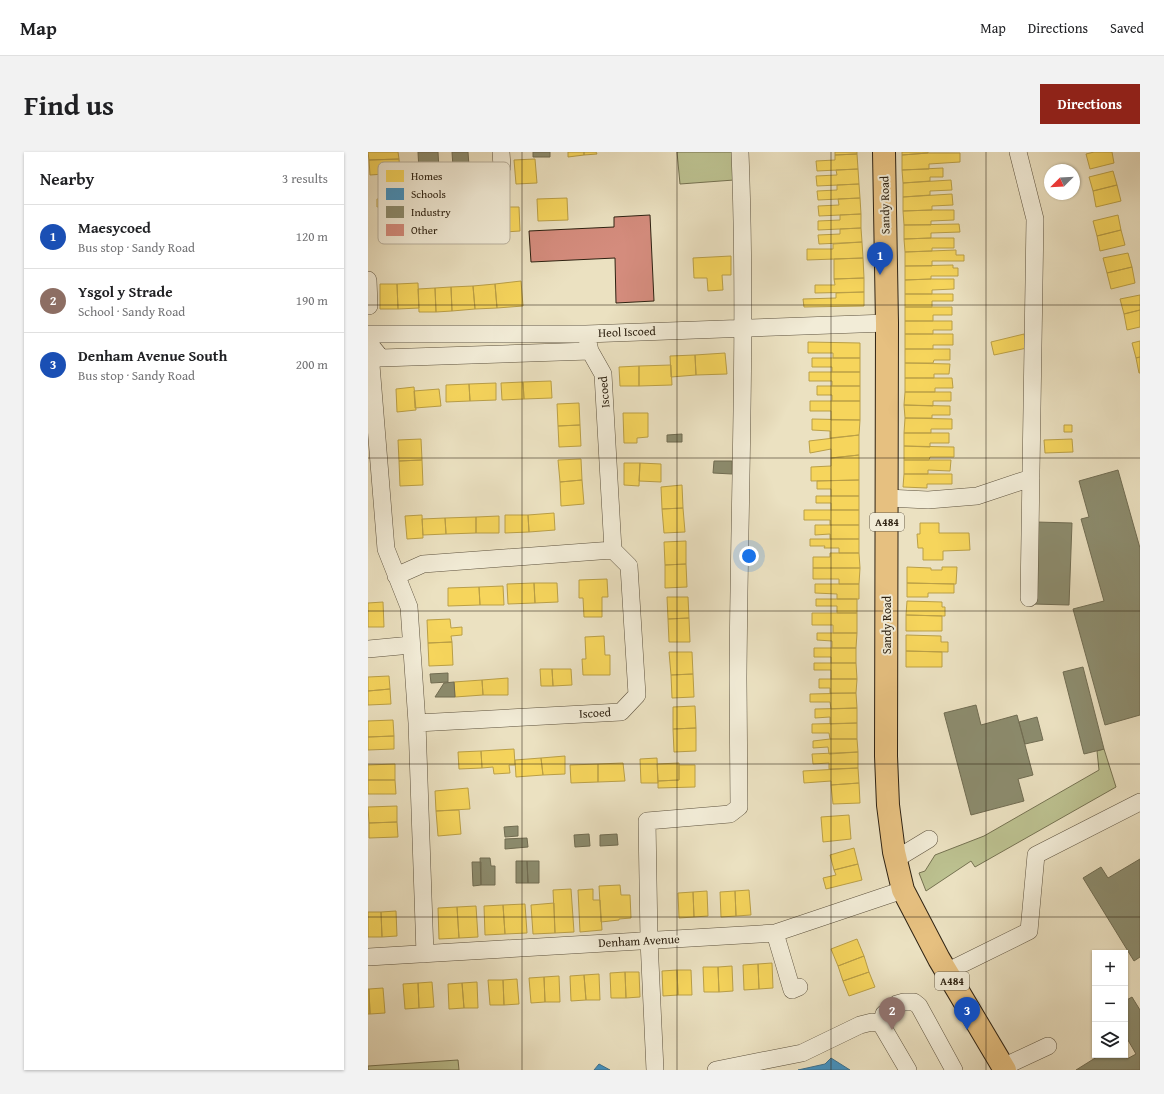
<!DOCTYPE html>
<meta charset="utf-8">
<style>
:root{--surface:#fff;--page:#f2f2f2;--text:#202124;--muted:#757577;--line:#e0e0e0;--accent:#8f2418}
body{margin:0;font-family:"Gentium Book Plus",serif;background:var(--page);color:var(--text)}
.controls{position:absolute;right:12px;bottom:12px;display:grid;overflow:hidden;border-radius:0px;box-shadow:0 1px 3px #0004}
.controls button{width:36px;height:36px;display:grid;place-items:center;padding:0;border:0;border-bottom:1px solid var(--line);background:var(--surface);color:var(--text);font:20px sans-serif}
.compass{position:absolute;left:676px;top:12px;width:36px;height:36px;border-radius:50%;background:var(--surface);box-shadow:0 1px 3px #0004;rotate:246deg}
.you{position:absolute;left:381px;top:404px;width:14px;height:14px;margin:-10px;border:3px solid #fff;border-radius:50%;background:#1a73e8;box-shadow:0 0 0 6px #1a73e833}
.badge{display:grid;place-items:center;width:26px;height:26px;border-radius:50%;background:var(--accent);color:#fff;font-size:13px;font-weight:700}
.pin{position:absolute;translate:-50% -33px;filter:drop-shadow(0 1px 2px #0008)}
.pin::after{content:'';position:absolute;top:21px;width:14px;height:12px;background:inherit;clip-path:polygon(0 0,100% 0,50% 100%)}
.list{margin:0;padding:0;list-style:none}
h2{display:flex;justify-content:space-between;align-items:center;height:52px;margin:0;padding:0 16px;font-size:17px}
h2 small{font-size:13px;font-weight:400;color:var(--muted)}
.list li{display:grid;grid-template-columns:26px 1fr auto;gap:12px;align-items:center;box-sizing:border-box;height:64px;padding:0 16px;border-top:1px solid var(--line)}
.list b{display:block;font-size:15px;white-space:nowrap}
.list p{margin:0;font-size:13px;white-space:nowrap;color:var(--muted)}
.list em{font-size:13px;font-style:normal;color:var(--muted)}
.icon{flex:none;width:22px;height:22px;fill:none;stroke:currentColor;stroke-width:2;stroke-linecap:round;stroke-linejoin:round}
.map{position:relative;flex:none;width:772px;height:918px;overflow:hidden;border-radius:0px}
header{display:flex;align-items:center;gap:24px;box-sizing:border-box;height:56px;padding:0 20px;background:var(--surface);border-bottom:1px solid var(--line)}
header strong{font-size:19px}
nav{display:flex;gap:22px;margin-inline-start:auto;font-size:14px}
.intro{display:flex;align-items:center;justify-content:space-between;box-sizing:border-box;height:96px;padding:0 24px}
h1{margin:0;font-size:28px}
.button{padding:10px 18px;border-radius:0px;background:var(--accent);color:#fff;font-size:14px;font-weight:700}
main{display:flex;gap:24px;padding:0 24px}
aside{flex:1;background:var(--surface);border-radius:0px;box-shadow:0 1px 3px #0004}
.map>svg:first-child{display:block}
.green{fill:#bcc190;stroke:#757251}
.homes{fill:#f6d55c;stroke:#ba9f46}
.schools{fill:#4393c3;stroke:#3d718e}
.industry{fill:#8c8c6e;stroke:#706c52}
.building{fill:#d48c7d;stroke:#2e2212}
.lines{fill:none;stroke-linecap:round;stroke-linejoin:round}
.minor-casing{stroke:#5d523e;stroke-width:18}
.major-casing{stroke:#2e2212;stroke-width:24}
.minor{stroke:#f2ecd7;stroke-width:17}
.major{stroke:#e6c080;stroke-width:22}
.grid{fill:none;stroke:#2e2212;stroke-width:1;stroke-opacity:0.55}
.labels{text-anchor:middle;stroke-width:4;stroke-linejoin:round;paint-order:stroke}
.shield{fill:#f2ecd7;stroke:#695f4d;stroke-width:1}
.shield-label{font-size:11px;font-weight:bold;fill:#2e2212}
.street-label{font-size:12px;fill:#2e2212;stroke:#f2ecd7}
.key{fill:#f2ecd7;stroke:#b7af9c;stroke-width:1}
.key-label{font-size:11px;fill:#2e2212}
</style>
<header>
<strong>Map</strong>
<nav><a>Map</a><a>Directions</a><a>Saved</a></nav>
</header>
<div class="intro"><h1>Find us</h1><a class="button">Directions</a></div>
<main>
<aside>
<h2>Nearby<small>3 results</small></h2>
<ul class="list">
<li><span class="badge" style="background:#1a4fb4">1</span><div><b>Maesycoed</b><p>Bus stop · Sandy Road</p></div><em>120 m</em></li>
<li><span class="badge" style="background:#8d6e63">2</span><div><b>Ysgol y Strade</b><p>School · Sandy Road</p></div><em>190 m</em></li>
<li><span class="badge" style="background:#1a4fb4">3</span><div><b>Denham Avenue South</b><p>Bus stop · Sandy Road</p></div><em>200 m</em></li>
</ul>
</aside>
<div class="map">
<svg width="772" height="918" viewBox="0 0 772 918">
<rect width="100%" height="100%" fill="#ebe1c1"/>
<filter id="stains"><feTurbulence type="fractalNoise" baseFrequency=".005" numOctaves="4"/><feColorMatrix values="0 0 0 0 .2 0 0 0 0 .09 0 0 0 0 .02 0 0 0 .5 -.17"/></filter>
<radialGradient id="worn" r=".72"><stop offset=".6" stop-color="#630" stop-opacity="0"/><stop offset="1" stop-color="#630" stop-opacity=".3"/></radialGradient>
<path class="green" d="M309,0H364L366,28L312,32Z
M736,597L748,635L607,715L603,709L558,739L551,721L557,719L567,703L616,684L731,618L729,599Z
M90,908L91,918H0V914Z"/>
<path class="homes" d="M0,0H30L31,7L1,8Z
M200,0H216V3L200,5Z
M216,0H228L229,2L216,3Z
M467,0H489V2L467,3Z
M534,0H560V1L534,3Z
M726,0H744L746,11L722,17L718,2Z
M560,1H592V10L561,12V17L534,18V3Z
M489,2L490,17L449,19L448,9L467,8V3Z
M31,7L32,21L2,23L1,8Z
M167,7L169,31L148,32L146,8Z
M575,16V25H562V29L535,31L534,18Z
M490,17L491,32L449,34L448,24L469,23L468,18Z
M745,19L749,33L725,39L721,25Z
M583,28L584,38L562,39V43L535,45V31Z
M491,32L492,46L450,48L449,39L469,38V33Z
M749,33L753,49L728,55L725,39Z
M584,42L585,53L564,54V58L535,59V45Z
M26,46V53L9,55V47Z
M199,46L200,68L170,69L169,47Z
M492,46L493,62L451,64L450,54L471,53L470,47Z
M136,55H151L152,79L137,80Z
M564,58H586V68L563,69V73H536L535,59Z
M493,62V76L450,78V69L472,68V63Z
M750,63L753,78L729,84L725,69Z
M591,72L592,80L563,81V86L536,87V73Z
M493,76L494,90L451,92L450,83L472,82V77Z
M753,78L757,93L732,99L729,84Z
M563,86H586V96H564V99L537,100L536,87Z
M494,90L495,106L439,108V97H465V92Z
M588,98V103H596V109H564V114H537V100Z
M760,101L764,115L739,121L735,106Z
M363,104V123H354L355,138L340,139L339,126H326L325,106Z
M495,106L496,126L466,127V107Z
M585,113V116H590V124H563V127L537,128V114Z
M764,115L767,131L743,137L739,121Z
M496,126V140L447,141V133H467L466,127Z
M563,127H586V137L564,138V142H537V128Z
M153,129L155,154L129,156L127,132Z
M50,131L51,156L30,157L29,132Z
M12,132H29L30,157H12Z
M127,132L129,156L107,157L105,134Z
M105,134L107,157L84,159L83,135Z
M83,135L84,159L68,160L67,136Z
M67,136L68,160H51L50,137Z
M496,140V154L436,155L435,147L468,146V141Z
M537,142H585V149H564V155H537Z
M772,143V158L756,162L752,147Z
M537,155H584V163H565V169H537Z
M772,158V175L759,178L756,162Z
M537,169H584V178H565V182H537Z
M537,182H585V193H565V197H537Z
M656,182L659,196L626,203L623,190Z
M772,189V205L768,206L764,191Z
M440,190L492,191V206H465V201H440Z
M537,197H582V208H566L565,211H537Z
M357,201L359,222L328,223L327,203Z
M327,203L328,223L303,225L302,204Z
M772,205V221H771L768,206Z
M444,206H492V220H464V215H444Z
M537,211L582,212L581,222H566V226H537Z
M303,213L304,233L271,234V214Z
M271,214V234H252L251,215Z
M441,220H492V234H464V229H441Z
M537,226H584L585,236H567V240H537Z
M183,229L184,246L156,247L155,230Z
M155,230L156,247L134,248L133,231Z
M128,231V248L102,249L101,232Z
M101,232L102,249L78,250V233Z
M449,234H492V249H464V243H449Z
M46,235L48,258L29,260L28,237Z
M71,237L73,254L47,256L46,239Z
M537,240H583V249H565V254L536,253Z
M442,249H492V268H463V259H442Z
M211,251L212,273L190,274L189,252Z
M536,253L582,254V263H564V266H537Z
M255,261H280V285L269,286V291H256Z
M537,266L584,267V277H563V281H536Z
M444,267L492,268L491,283L462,286V279L444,278Z
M212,273L213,294L191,295L190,274Z
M696,273H704V280H696Z
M536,281H581V291H562V295L536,294Z
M491,283V303L463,306V297L442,301L441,289Z
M53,287L54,308L31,309L30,288Z
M704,287L705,300L677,301L676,288Z
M536,294L586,295V305H562L561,308H536Z
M491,303V328L443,329V315L463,314V306Z
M213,307L214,328L192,330L190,308Z
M54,308L55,333L32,334L31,309Z
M536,308H583L582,319L560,318V322H536Z
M256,311H272L271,334L256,333Z
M272,311L293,312V330L271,329Z
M536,322H584V332H559V336L535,335Z
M214,328L216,352L193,354L192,330Z
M491,328V344H463V337H449V329Z
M314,333L315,356L294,357L293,335Z
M448,344H491V358H463V351H448Z
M315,356L317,380L296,381L294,357Z
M436,358H491V373H462V368H436Z
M186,361L187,378L161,380L160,363Z
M54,363L55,386L39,387L37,364Z
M137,363H160L161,380L137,381Z
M131,364V381H108V365Z
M108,365V381L78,382L77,366Z
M77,366L78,382L55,383L54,367Z
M552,371H571V381H601L602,398L575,399V408H555V396H550L549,382H552Z
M447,373H491V387H462V382L447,383Z
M442,387H491V401H471V396H456L457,394H442Z
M318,389V412L297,413L296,390Z
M462,401H491L492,416H445V405H462Z
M318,412L319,435L297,436V413Z
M539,415L563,416V418H574V415H589L588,432L539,431Z
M445,416H492L491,432H471V427H445Z
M239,427L240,445H234V465H216L215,446H211V428Z
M166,431L167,451L140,452L139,432Z
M166,431H189L190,450L167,451Z
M539,431L586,432V441H560V445H539Z
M447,432H491V447H469V442L447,441Z
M135,434L136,453H112L111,435Z
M111,435L112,453L80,454V436Z
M299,445H320L321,466L300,467Z
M448,447H489V461H469V454H448Z
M539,449L574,450V455H577V464L538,463Z
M15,450L16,475H0V451Z
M444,461H489V481H465V473H444Z
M538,463L574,464V479H538Z
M321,466L322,490H301L300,467Z
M82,467L83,476L94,475V483L83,484L84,490L60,491L59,468Z
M449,481H489L488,496H464V489L449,488Z
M538,483L573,484V490H580V500L538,499Z
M236,484L237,503H242V523H215L214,507H218L217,485Z
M84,490L85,513L61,514L60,491Z
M446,496H488V511H463V505H446Z
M538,499L574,500V515H538Z
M301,500H324L325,522L303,523Z
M446,511H488L489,527H463V518H446Z
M172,517H184L185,534H173Z
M184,517H203L204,533L185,534Z
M325,522L326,545L304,546L303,523Z
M21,524L22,537L0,539V525Z
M140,526V543H115L114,528Z
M451,527H489L488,541H462V536H451Z
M114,528L115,543L87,545L86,530Z
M22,537L23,552L0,553V539Z
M488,541L489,556L463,557L462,550H442V542Z
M327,554L328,576L305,577V555Z
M489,556V571L462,572V565L447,566V557Z
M25,568L26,584L0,585V569Z
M489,571V587H462L461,581H444V572Z
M328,576V599L306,600L305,577Z
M26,584V597L0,598V585Z
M462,587H489L490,600L461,602L460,595L445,596V589Z
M146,597L147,613H141L142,621L126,622L125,615L114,616L113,599Z
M113,599L114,616L91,617L90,600Z
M490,600V616L461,617V611L445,612L444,602Z
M197,604V622L175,623L173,606Z
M173,606L175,623L148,625L147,608Z
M289,606L290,631H273L272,607Z
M255,611L257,629L230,630V612Z
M311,611V628L290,629L289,612Z
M27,612V628H0V613Z
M230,612V630L203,631L202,613Z
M311,613H327V635L290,636V629L311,628Z
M490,616L491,631L463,633V629L436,631L435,619Z
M0,628H27L28,642H0Z
M491,631L492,651L465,652L463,633Z
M100,636L102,657L68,659L67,639Z
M29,654V670L1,671L0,655Z
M91,658L93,682L70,684L68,659Z
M481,663L483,687L455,690L453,665Z
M29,670L30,685L1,686V671Z
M486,696L490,712L466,718L462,703Z
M490,712L494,728L458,737L455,726L468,723L466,718Z
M252,733L253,743H262L263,766L251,767V768L233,770L231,734Z
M203,737L206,780L187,781L185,738Z
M225,737V748H232L234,778L212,780L210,738Z
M381,738L383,763L368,764L367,739Z
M339,739L340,764L326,765L325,740Z
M367,739L368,764L353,765L352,740Z
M325,740L326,765L311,766L310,741Z
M186,751L187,781L165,782L163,753Z
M157,752L159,781L137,782L135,753Z
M135,753L137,782L117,783L116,754Z
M108,754L110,785L91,786L89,755Z
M89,755L91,786L71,787L70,756Z
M28,759L29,784L14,785L13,760Z
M0,760H13L14,785H0Z
M489,787L496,804L470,814L463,797Z
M496,804L501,820L475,829L470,814Z
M404,811L405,836L391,837L390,812Z
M390,812L391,837L376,838L375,813Z
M364,814L365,839L351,840L350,815Z
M335,815H350L351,840H336Z
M309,818L310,843L295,844L294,819Z
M309,818H323L324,843H310Z
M257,820L258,846H243L242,821Z
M257,820H271L272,845L258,846Z
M501,820L507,835L481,844L475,829Z
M231,822L232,848H218L216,823Z
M216,823L218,848L203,849L202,824Z
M191,824L192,850H177L176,825Z
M176,825L177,850L163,851L161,826Z
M149,827L151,852L136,853L135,828Z
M120,828H135L136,853H122Z
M64,830L66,855L51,856L50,831Z
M109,830L110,856H96L94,831Z
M50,831L51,856L37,857L35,832Z
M94,831L96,856L81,857L80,832Z
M15,836L17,861L2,862L1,837Z
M0,837H1L2,862H0Z"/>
<path class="schools" d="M463,906L482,918H430L457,912Z
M231,912L242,918H226Z"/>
<path class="industry" d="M50,0H70L71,18L51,19Z
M84,0H100L101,14L85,15Z
M165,0H182V5H165Z
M314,282V290H299V283Z
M346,309H364V322L345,321Z
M750,318L772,396V563L737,573L705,457L736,449L713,367L721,365L711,329Z
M668,370L704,371L701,453L665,452Z
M715,515L736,597L716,602L695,520Z
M80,521V530L63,531L62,522Z
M86,530L87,545H67L76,531Z
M608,553L613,573L649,563L665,623L650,627L656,649L603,663L576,561Z
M669,565L675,588L657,592L651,570Z
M150,674V684L137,685L136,675Z
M221,682L222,694L207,695L206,683Z
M249,682L250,693L232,694V683Z
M159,686L160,695L137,697V687Z
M112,706H122L123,714H127V733H113Z
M772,707V805L766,809L715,726L733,715L740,726Z
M148,709H159L160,731H148Z
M159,709H171V731H160Z
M104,710H113V733L105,734Z
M764,845L772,858V918H708L732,903H757L759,907L768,902L757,883V849Z"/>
<path class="building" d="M282,63L286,149L248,151L247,106L163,110L161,79L246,75V65Z"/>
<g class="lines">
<g class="minor-casing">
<path id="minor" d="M133,0L134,15
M650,0L667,67L661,446
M0,128L1,154
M0,182H218L519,171
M0,190L13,206L222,199
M0,205L3,213L18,397L41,455L49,571L57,802
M519,346L560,348L609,344L663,326
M28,424L55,412L245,398
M0,497L43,493
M49,571L253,560L269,543L261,414L245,398L235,222L222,199L218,182
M528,707L561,687
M407,781L424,838L431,835
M0,805L407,781L535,738
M578,820L661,779L668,703L772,650
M635,915L680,894
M287,918L281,788L279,669L362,662L371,655C371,612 370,569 370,527C371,351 379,175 372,0
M348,918L434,901L492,873L504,870L513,872
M540,918L513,872L516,862L529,852L536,850H546L551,854L586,918"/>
</g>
<g class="major-casing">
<path id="major" d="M516,0L519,171L518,604L520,653L526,700L535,738L571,807L637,918"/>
</g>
<use href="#minor" class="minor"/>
<use href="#major" class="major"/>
</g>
<path class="grid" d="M154,0V918M309,0V918M463,0V918M618,0V918M0,153H772M0,306H772M0,459H772M0,612H772M0,765H772"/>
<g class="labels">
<g class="shield">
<rect x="502" y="361" width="34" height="18" rx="3"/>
<rect x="567" y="820" width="34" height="18" rx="3"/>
</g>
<g class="shield-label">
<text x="519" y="374">A484</text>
<text x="584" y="833">A484</text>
</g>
<g class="street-label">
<text transform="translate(517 53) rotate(-91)" y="4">Sandy Road</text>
<text transform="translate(259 180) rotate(-2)" y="4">Heol Iscoed</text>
<text transform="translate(236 240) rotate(-95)" y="4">Iscoed</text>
<text transform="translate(519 473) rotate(-90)" y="4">Sandy Road</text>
<text transform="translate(227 561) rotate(-3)" y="4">Iscoed</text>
<text transform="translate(271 789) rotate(-3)" y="4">Denham Avenue</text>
</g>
</g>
<rect x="10" y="10" width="132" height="82" rx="6" class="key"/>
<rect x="18" y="18" width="18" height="12" fill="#f6d55c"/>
<rect x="18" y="36" width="18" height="12" fill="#4393c3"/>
<rect x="18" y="54" width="18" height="12" fill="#8c8c6e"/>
<rect x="18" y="72" width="18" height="12" fill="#d48c7d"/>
<g class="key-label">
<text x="43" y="28">Homes</text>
<text x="43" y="46">Schools</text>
<text x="43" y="64">Industry</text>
<text x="43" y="82">Other</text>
</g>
<rect width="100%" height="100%" filter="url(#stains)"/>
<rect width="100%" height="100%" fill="url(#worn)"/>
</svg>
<div class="controls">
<button>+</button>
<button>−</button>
<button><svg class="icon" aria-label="layers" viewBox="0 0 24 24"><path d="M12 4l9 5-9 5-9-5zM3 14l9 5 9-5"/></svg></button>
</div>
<svg class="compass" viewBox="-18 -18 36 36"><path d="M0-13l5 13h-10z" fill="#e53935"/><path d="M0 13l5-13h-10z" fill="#757577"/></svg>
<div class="you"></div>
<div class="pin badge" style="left:512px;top:123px;background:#1a4fb4">1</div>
<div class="pin badge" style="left:524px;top:878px;background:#8d6e63">2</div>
<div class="pin badge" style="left:599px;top:878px;background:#1a4fb4">3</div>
</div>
</main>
